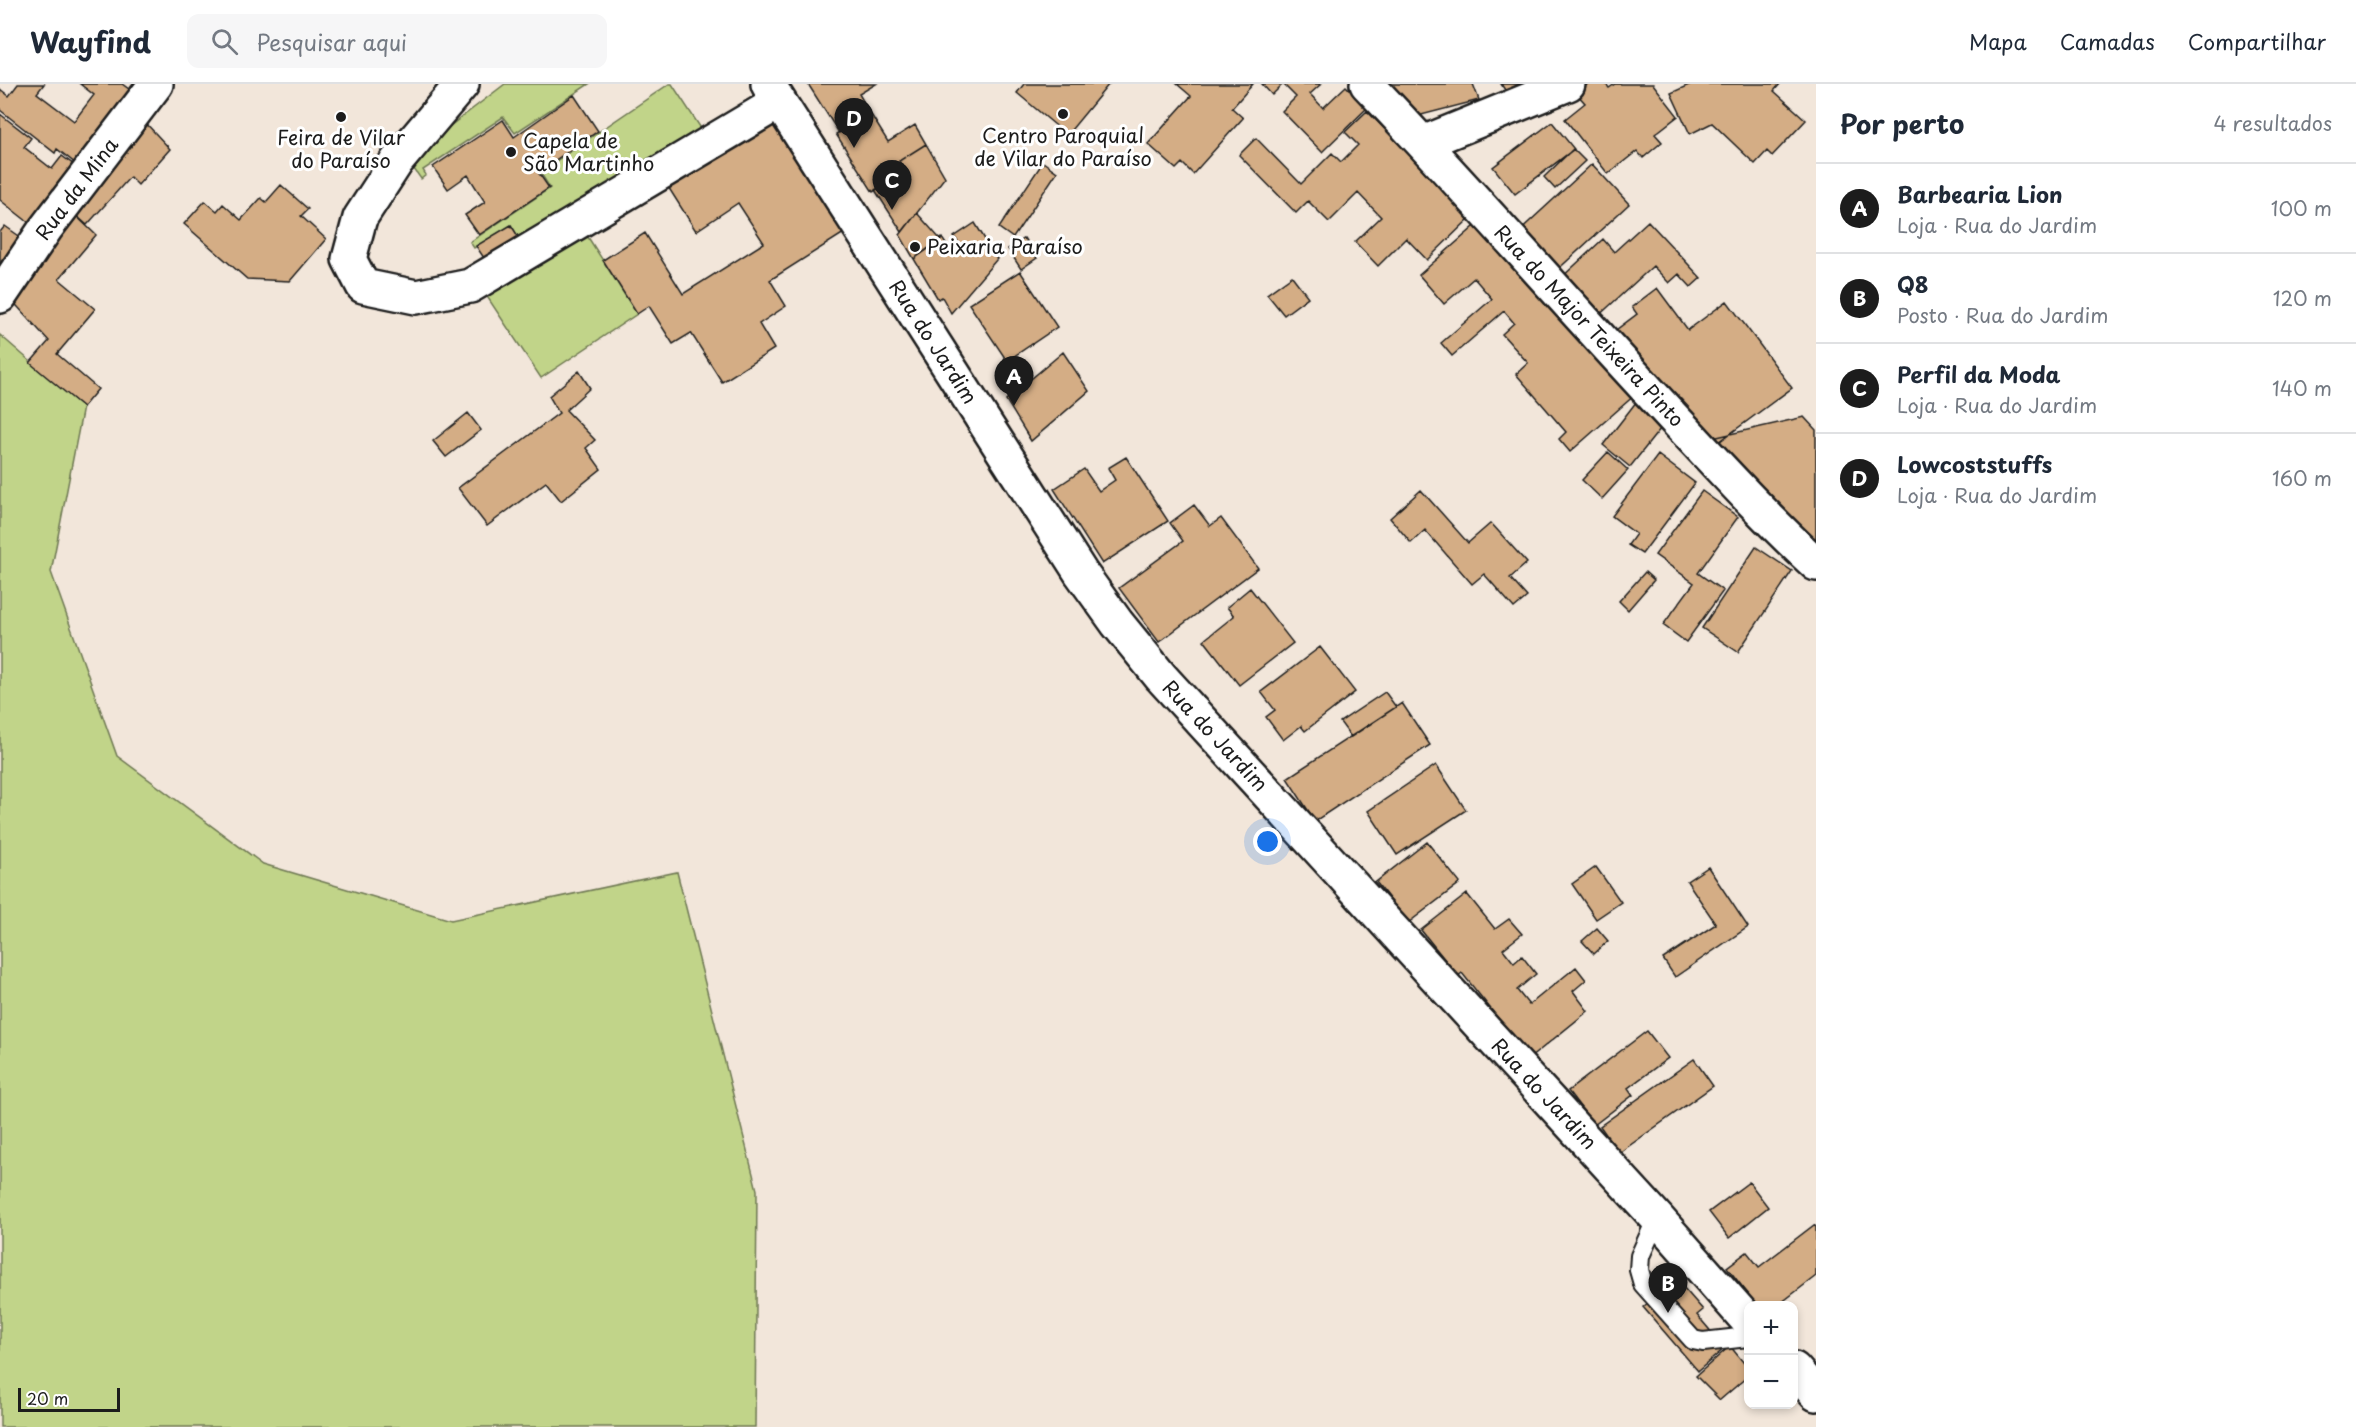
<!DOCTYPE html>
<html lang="pt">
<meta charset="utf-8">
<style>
:root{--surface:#fff;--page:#f6f6f7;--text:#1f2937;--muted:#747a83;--line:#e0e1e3;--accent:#1c1c1c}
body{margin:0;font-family:"Playpen Sans",sans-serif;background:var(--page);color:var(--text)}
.controls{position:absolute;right:18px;bottom:18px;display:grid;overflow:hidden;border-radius:12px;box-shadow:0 3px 9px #0003}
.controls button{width:54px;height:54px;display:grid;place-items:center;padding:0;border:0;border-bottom:2px solid var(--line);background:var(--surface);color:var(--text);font:30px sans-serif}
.scale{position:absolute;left:18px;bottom:15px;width:102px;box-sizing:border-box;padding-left:6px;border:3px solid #1c1c1c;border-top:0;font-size:16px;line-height:21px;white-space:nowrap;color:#1c1c1c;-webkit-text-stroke:4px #fff;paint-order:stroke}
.you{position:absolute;left:1268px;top:758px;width:21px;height:21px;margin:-15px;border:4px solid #fff;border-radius:50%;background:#1a73e8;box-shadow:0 0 0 9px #1a73e833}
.badge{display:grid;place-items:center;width:39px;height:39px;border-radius:50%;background:var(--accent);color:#fff;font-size:20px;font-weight:700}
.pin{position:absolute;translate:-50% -50px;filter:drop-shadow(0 2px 3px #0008)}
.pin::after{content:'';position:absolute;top:32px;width:21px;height:18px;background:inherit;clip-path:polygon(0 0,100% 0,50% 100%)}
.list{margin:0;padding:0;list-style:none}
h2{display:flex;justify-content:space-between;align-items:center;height:78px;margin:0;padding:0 24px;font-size:26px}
h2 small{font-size:20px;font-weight:400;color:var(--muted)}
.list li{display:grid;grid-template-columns:39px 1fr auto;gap:18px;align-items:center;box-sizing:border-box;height:90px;padding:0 24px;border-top:2px solid var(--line)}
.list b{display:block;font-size:22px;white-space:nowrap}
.list p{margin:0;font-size:20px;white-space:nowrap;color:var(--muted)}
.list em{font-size:20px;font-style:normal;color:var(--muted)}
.icon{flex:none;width:33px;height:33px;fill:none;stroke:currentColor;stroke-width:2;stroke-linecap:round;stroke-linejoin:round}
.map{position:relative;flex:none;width:1816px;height:1343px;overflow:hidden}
header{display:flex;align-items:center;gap:36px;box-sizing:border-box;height:84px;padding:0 30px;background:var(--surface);border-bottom:2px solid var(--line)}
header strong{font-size:28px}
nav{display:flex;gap:33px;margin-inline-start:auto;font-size:21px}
.search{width:420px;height:54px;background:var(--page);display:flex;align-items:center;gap:15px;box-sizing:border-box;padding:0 21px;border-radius:12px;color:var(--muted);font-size:22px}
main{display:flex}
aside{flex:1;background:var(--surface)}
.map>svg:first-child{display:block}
.green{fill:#c1d489;stroke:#6e7852;stroke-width:1.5}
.building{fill:#d4ad85;stroke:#1c1c1c;stroke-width:1.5}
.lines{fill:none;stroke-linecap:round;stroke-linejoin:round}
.lane-casing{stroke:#1c1c1c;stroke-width:22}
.street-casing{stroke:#1c1c1c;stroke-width:38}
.secondary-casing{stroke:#1c1c1c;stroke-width:38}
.lane{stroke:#fff;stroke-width:18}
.street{stroke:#fff;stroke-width:33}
.secondary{stroke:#fff;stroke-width:33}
.poi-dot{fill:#1c1c1c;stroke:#fff;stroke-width:2}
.labels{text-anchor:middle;stroke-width:6;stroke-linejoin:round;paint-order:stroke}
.poi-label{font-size:20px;fill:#1c1c1c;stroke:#fff}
.street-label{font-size:20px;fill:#1c1c1c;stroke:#fff}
</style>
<header>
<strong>Wayfind</strong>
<div class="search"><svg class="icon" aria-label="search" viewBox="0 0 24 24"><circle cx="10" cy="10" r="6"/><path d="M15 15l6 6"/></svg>Pesquisar aqui</div>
<nav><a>Mapa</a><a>Camadas</a><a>Compartilhar</a></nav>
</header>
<main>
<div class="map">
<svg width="1816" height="1343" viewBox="0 0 1816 1343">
<rect width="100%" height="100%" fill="#f2e6da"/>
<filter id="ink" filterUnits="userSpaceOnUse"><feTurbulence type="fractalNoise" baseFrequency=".0167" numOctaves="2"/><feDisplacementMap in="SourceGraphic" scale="12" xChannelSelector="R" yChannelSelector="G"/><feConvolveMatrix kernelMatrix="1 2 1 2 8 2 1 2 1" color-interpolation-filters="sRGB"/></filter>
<g filter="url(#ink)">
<path class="green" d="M505,0H589L515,49L503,33L423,86L426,91L421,95L414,85L437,52Z
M669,0H672L706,52L524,162L511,141L474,164L470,158L550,104L540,88Z
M586,150L637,230L541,294L486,211Z
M0,251L83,323L51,488L117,672L263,780L451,836L677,788L757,1106L755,1343H0Z"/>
<path class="building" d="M18,0H44L37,9L74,37L94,11L80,0H122L137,11L80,83L57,65L55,69L0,26V5L9,12Z
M808,0H876L859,10L870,29L839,49Z
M1024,0H1109L1067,51L1017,9Z
M1177,0H1253L1232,24L1243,34L1193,90L1182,79L1176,85L1148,60L1191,12Z
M1262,0H1283L1272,11Z
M1283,0H1321L1310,10L1323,24L1346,2L1367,24L1322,68L1282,27L1296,13Z
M1374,0H1473L1479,16L1406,35Z
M1501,0H1537L1512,17Z
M1588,0H1606L1609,4L1615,0H1653L1678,32L1655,50L1662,58L1643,74L1637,67L1608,90L1565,35L1585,19L1576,9Z
M1691,0H1780L1774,7L1806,36L1772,72L1767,67L1755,80L1712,39L1690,50L1671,9Z
M574,11L598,47L538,88L549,104L479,151L465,131L485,118L468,91L448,105L433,83L503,36L514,53Z
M1367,27L1471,133L1427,176L1406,154L1378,182L1355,158L1381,133L1358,109L1329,138L1308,117L1296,129L1239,71L1256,54L1301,100L1332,69L1341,78L1358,61L1345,48Z
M870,29L888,58L915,41L926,60L899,77L905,87L873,108L836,50Z
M0,30L31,54L24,63L52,85L62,72L82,87L37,145L0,116Z
M769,32L844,149L770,196L786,222L759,240L774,265L722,298L691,249L673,260L649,222L637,230L603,176L645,149L683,210L764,159L738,119L696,147L665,98Z
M142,35L170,65L138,101L130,93L87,141L69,125Z
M1552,38L1574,65L1515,110L1493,83Z
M926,60L945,93L902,148L875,106L905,87L899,77Z
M1573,65L1585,77L1555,105L1544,93Z
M1043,78L1057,88L1013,154L999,144Z
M1592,80L1629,120L1553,190L1516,150Z
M281,101L308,125L301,132L326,155L290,197L247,195L184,140L205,117L217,127L223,120L241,136L261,114L266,118Z
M69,125L96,151L59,195L95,225L57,270L98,305L83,323L30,279L49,257L7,211Z
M917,129L941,156L914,175L900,151Z
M1482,136L1636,310L1570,368L1559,355L1566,348L1516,290L1528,279L1502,250L1514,239L1504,227L1452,272L1441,259L1492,215L1474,194L1444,220L1419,191Z
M1648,137L1701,194L1691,203L1679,190L1669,199L1653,182L1595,235L1559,196L1603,155L1614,168Z
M975,139L997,175L951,229L942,213L938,215L914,175L942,154L949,165L959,159L954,153Z
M511,141L524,162L490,183L476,162Z
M5,142L29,159L0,191V148Z
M1024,154L1037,174L1021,185L1008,165Z
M1020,187L1057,243L1007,277L969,220Z
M1292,192L1308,213L1284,231L1267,210Z
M1657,204L1688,246L1727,217L1792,304L1712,363L1659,303L1616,246L1637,230L1632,223Z
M1063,268L1089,307L1031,357L1006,316Z
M579,287L590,304L566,326L595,356L586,364L601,385L561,417L546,398L487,442L458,404L559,329L549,312Z
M1640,313L1668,335L1630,383L1603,361Z
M468,329L481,346L446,373L433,357Z
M1804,333L1816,346V459L1707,349L1717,353Z
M1608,368L1628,386L1602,415L1582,396Z
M1658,371L1695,399L1642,470L1628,461L1636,450L1612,432Z
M1126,373L1168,437L1102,480L1054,405L1084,385L1099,407L1115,396L1108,384Z
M1421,406L1468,459L1491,439L1527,479L1510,494L1527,513L1514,524L1484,490L1472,500L1425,446L1411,459L1390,434Z
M1702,407L1738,433L1698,489L1723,507L1686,558L1663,541L1694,499L1655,471Z
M1194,421L1210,442L1221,434L1258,484L1159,558L1119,504L1183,457L1170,439Z
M1756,463L1792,487L1738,568L1702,544Z
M1645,488L1654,496L1628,526L1619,517Z
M1250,504L1293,559L1239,601L1204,556L1234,532L1227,523Z
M1320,563L1355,608L1305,647L1301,642L1283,656L1266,633L1275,626L1261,608Z
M1385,608L1396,623L1351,653L1340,638Z
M1402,619L1430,661L1315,737L1287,694Z
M1436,681L1466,726L1397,771L1368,727Z
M1427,758L1460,799L1408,839L1376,798Z
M1596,783L1621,818L1596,835L1572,800Z
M1708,783L1748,843L1675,893L1663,875L1716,840L1687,797Z
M1467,810L1495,845L1509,835L1522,850L1503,865L1514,879L1522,872L1536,890L1517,906L1529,921L1576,883L1586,896L1573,907L1588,927L1530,974L1462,889L1458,892L1421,846Z
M1597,844L1608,857L1594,870L1582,857Z
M1647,947L1668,974L1628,1004L1633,1011L1594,1041L1568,1007Z
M1694,975L1713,1002L1619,1069L1600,1042Z
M1749,1098L1768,1123L1729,1154L1709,1128Z
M1814,1141L1816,1143V1192L1777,1222H1757L1727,1183L1747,1168L1759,1183Z
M1676,1195L1703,1226L1697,1231L1725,1264L1698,1287L1643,1223Z
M1730,1262L1748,1284V1292L1720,1316L1696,1292Z"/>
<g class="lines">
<g class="lane-casing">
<path id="lane" d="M1657,1134L1640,1172L1639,1186L1643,1200L1693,1256L1703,1258L1748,1253"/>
</g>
<g class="street-casing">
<path id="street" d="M462,0L397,77L360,134L349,175L363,202L416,213L470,202L779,18
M1367,0C1474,112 1576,230 1683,344C1726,390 1769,437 1816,480
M1423,59L1568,0
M0,212L46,144L156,0"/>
</g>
<g class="secondary-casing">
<path id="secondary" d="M768,0L1081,489L1117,539L1161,593L1657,1134L1748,1237
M1794,1285L1816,1310"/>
</g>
<use href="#lane" class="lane"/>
<use href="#street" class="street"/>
<use href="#secondary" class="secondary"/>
</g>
</g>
<g class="poi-dot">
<circle cx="1063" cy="30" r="6"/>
<circle cx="341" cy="33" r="6"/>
<circle cx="511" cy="68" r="6"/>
<circle cx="915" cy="163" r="6"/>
</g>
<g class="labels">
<g class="poi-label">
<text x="1063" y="59">Centro Paroquial<tspan x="1063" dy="23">de Vilar do Paraíso</tspan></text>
<text x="341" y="61">Feira de Vilar<tspan x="341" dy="23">do Paraíso</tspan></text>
<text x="523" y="64" text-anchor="start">Capela de<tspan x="523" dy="23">São Martinho</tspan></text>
<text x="927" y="170" text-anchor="start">Peixaria Paraíso</text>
</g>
<g class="street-label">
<text transform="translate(77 105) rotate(-53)" y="7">Rua da Mina</text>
<text transform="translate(1589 242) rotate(47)" y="7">Rua do Major Teixeira Pinto</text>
<text transform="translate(933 258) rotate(57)" y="7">Rua do Jardim</text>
<text transform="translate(1215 652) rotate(47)" y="7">Rua do Jardim</text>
<text transform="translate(1544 1010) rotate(47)" y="7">Rua do Jardim</text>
</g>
</g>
</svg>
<div class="controls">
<button>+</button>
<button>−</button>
</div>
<div class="scale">20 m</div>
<div class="you"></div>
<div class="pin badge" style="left:1014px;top:322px">A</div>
<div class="pin badge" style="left:1668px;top:1229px">B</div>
<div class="pin badge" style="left:892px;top:126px">C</div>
<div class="pin badge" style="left:854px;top:64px">D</div>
</div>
<aside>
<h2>Por perto<small>4 resultados</small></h2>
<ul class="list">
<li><span class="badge">A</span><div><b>Barbearia Lion</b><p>Loja · Rua do Jardim</p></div><em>100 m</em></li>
<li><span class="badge">B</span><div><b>Q8</b><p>Posto · Rua do Jardim</p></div><em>120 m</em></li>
<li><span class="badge">C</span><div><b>Perfil da Moda</b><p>Loja · Rua do Jardim</p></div><em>140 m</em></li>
<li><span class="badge">D</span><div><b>Lowcoststuffs</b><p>Loja · Rua do Jardim</p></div><em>160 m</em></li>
</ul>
</aside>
</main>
